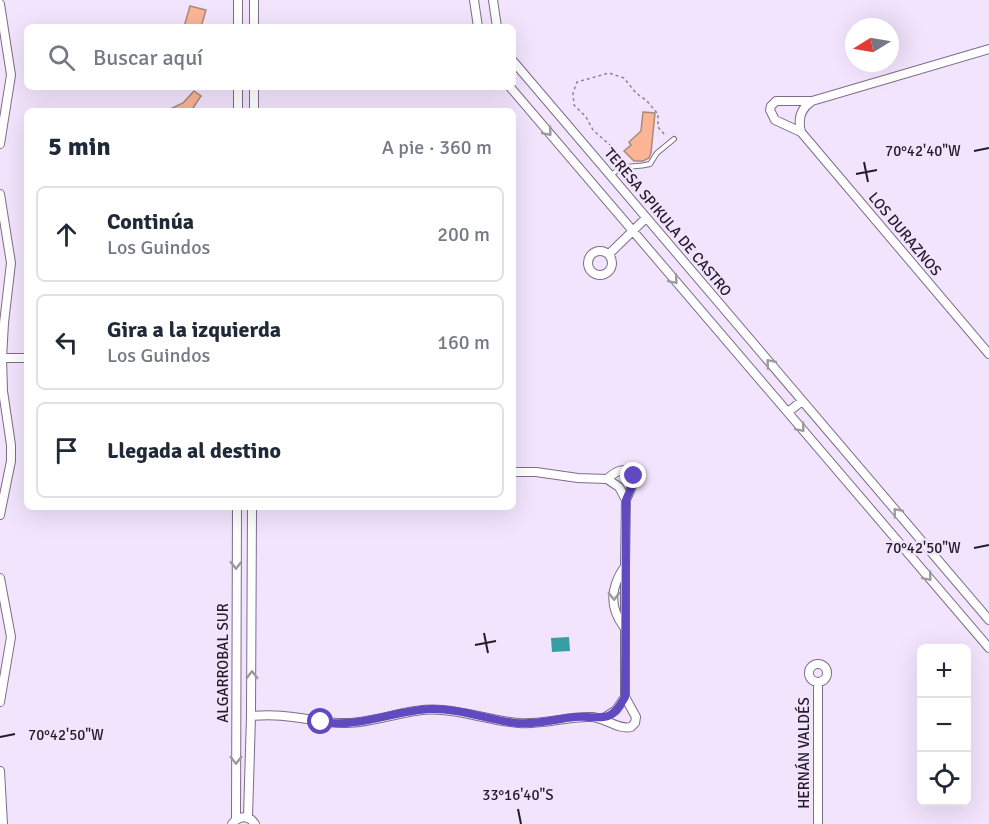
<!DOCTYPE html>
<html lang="es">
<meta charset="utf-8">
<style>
:root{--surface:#fff;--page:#f6f6f7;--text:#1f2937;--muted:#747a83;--line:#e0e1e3}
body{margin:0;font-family:Signika,sans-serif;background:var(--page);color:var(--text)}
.controls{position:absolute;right:18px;bottom:18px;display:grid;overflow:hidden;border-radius:9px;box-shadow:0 6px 24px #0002}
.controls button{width:54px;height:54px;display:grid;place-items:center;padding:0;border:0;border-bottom:2px solid var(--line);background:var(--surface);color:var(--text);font:30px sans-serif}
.compass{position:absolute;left:845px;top:18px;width:54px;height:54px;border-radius:50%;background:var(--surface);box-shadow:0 6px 24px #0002;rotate:259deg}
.stop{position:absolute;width:18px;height:18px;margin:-14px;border:4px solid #6149c2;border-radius:50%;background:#fff}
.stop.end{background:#6149c2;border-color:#fff;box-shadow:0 2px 6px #0008}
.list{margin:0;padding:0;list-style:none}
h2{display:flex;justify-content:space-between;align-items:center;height:78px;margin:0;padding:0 24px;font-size:26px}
h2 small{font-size:20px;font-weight:400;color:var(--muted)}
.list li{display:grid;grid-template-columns:39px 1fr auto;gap:18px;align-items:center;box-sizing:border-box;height:96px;margin:0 12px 12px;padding:0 12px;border:2px solid var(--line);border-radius:9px}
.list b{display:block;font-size:22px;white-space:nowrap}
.list p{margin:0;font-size:20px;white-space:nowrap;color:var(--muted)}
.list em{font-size:20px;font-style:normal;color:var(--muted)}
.icon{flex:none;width:33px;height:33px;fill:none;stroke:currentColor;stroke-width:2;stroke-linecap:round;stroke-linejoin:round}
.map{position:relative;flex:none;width:989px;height:824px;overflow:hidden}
.search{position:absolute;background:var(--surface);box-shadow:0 6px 24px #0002;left:24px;top:24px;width:492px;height:66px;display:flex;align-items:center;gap:15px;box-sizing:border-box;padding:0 21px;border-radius:9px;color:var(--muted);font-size:22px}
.panel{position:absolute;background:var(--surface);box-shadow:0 6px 24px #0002;left:24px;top:108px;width:492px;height:402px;border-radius:9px}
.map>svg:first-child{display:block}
.water{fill:#379ea4}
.building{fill:#fbb595;stroke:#aa887a;stroke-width:1.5}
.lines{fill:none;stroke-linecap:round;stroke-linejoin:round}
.service-casing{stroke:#7c6d89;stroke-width:6}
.minor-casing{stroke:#7c6d89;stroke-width:10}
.path{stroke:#8c8294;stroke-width:1.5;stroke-dasharray:3 3;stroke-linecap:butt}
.service{stroke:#fff;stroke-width:4}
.minor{stroke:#fff;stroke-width:8}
.oneway{stroke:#9c999e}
.route{stroke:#6149c2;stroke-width:8}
.ticks{fill:none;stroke:#231d28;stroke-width:2}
.labels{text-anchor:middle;stroke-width:5;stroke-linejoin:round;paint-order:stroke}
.street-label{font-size:15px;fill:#231d28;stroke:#f2e4fd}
.ticks-label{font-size:15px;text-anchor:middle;fill:#231d28;stroke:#f2e4fd;stroke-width:5;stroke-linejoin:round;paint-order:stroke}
</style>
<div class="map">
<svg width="989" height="824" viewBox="0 0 989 824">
<rect width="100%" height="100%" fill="#f2e4fd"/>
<path class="water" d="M569,637L570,651L552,652L551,638Z"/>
<path class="building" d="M190,6L206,10L201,27H184Z
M194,91L201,96L191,111H166L183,103Z
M643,112L655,113L651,153L649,158L643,161H634L624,151L631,145L629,142L641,131Z"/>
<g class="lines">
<g class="service-casing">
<path id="service" d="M611,175C628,162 631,169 650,164L657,153L674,139"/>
</g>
<g class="minor-casing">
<path id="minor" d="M474,0L478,27
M493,0L497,27
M0,4L11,75L0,144
M238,27V0
M254,27V0
M989,49L812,101H776L771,106L770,110L775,120L801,132L989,354
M513,61L989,620
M510,87L989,648
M238,111V87
M254,111V87
M801,132C798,120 800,109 811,102
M0,194L11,263L4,323L2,358L3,391L11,445V461L0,515
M588 263a12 12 0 1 1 24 0a12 12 0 1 1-24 0Z
M609,254L646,218
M0,358H27
M788,412L802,401
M513,472H536L578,478L607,479L619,487L626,500
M0,578L11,637L0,702
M624,627C608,606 611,586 625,566
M809 673a9 9 0 1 1 18 0a9 9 0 1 1-18 0Z
M818,682V824
M251,716C265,715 279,715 293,717C311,719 329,724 347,723C379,722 410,707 442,710C468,712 493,721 519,723C544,725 567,716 592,717C606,718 618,730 631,727L635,723L636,717L625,697V566L626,500L635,479L632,473C622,467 615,472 607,479
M604,718L616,710L625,697
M0,771L3,824
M248,817L251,716L252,507
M236,819L237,507
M232,824C239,815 249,815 255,824"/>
</g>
<path class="path" d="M619,162L614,156L611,146L593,130L586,117L574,105L573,93L577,82L609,73L624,78L636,93L646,100L658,114V127L665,135"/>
<use href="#service" class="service"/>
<use href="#minor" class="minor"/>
</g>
<defs><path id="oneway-chevron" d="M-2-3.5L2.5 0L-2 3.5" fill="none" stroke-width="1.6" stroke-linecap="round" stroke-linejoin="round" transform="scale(1.5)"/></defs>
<g class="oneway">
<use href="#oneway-chevron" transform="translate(548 132) rotate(50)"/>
<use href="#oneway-chevron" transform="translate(674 280) rotate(49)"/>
<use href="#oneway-chevron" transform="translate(770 363) rotate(-130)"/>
<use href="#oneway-chevron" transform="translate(801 428) rotate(50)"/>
<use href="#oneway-chevron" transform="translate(897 512) rotate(-130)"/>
<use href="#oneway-chevron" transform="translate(236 565) rotate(90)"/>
<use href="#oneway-chevron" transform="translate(928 577) rotate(50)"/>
<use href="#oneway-chevron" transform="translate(614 596) rotate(89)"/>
<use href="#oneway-chevron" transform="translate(252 675) rotate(-90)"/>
<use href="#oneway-chevron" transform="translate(236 760) rotate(90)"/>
</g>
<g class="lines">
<path class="route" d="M321,722C359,728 393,711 430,709C459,708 488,720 516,723C536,725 555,719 575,717C602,715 609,726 625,697L626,500L634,481V476"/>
</g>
<path class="ticks" d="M974,151L989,148M864,162L868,182M856,174L877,170M974,548L989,545M484,633L488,653M475,645L496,641M0,737L15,734M518,809L521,824"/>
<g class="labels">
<g class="street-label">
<text transform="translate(668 222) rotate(50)" y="5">TERESA SPIKULA DE CASTRO</text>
<text transform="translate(905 234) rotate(50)" y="5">LOS DURAZNOS</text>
<text transform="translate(223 663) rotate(-90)" y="5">ALGARROBAL SUR</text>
<text transform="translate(804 753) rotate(-90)" y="5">HERNÁN VALDÉS</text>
</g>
</g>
<g class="ticks-label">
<text x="923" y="156">70°42'40"W</text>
<text x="923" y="553">70°42'50"W</text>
<text x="66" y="740">70°42'50"W</text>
<text x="518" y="800">33°16'40"S</text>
</g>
</svg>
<div class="controls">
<button>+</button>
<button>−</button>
<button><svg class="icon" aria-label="locate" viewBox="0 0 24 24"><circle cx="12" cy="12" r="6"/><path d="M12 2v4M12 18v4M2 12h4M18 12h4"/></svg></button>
</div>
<svg class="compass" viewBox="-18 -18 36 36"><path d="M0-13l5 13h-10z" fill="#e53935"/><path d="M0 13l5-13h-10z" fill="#747a83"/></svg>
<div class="stop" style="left:321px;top:722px"></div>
<div class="stop end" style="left:634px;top:476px"></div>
<div class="search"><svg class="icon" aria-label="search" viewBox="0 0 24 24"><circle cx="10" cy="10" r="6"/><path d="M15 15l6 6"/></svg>Buscar aquí</div>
<section class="panel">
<h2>5 min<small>A pie · 360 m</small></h2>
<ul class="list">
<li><svg class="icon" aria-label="ahead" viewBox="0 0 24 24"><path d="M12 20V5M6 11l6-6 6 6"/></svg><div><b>Continúa</b><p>Los Guindos</p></div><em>200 m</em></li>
<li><svg class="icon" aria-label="left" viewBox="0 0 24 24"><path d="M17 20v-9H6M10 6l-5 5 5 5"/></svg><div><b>Gira a la izquierda</b><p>Los Guindos</p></div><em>160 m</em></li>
<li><svg class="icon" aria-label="arrive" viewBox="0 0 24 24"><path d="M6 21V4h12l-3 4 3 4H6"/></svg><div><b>Llegada al destino</b></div></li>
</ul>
</section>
</div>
